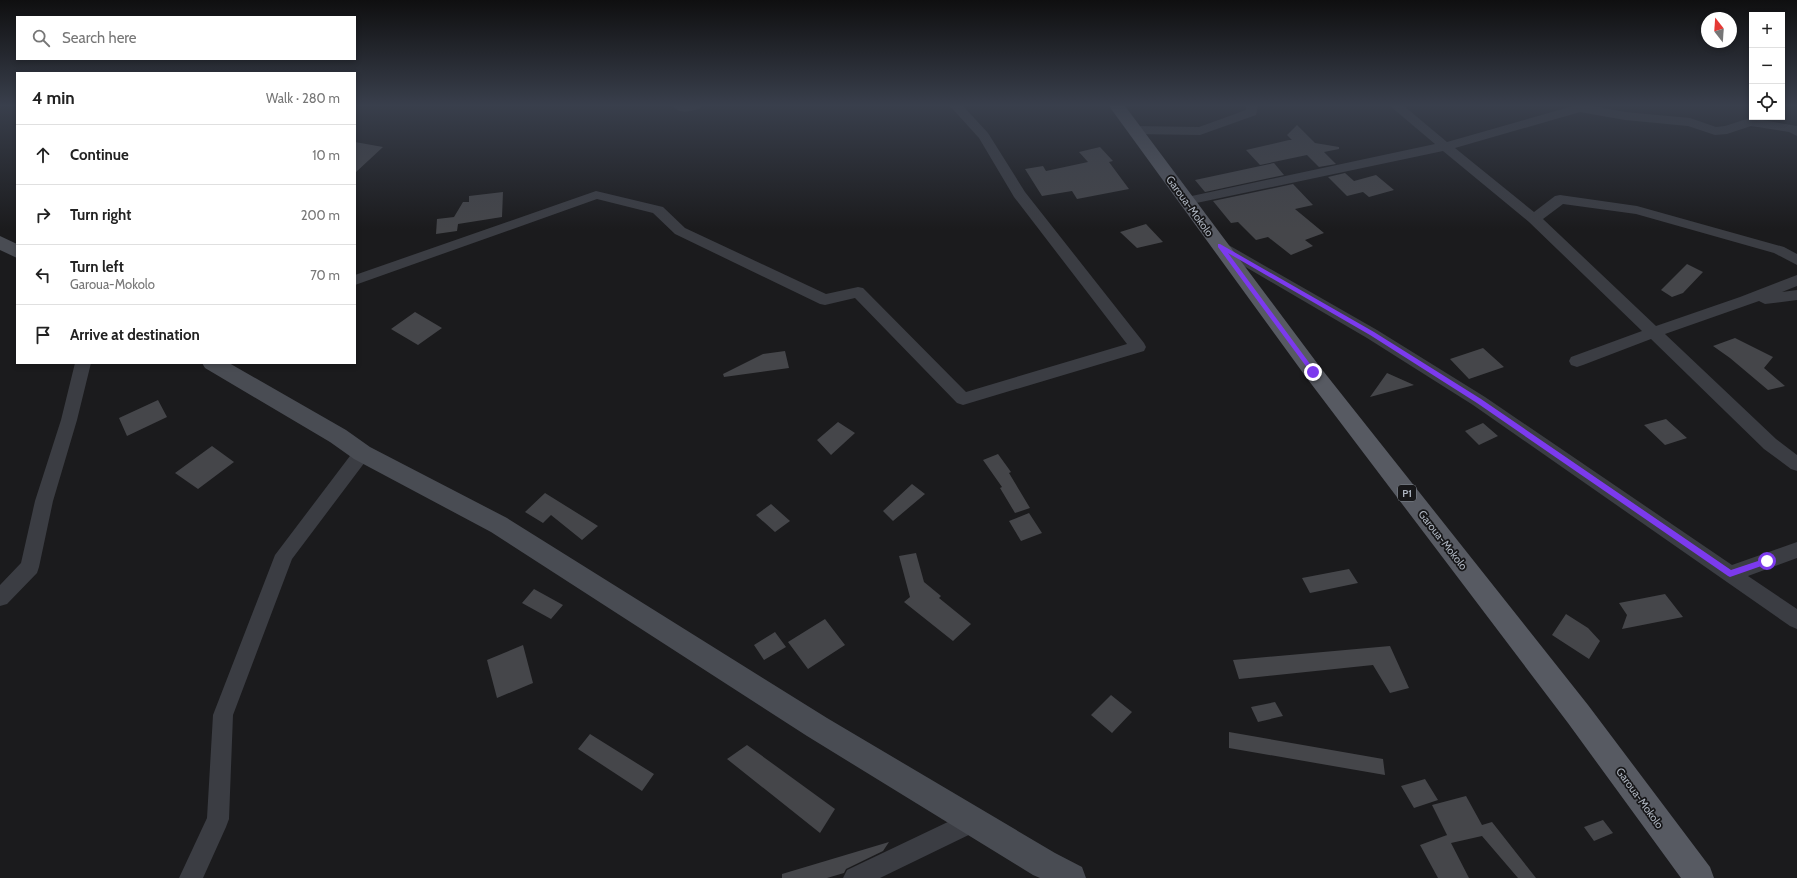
<!DOCTYPE html>
<meta charset="utf-8">
<style>
:root{--surface:#fff;--page:#f6f6f6;--text:#222;--muted:#767676;--line:#e0e0e0}
body{margin:0;font-family:Cabin,sans-serif;background:var(--page);color:var(--text)}
.controls{position:absolute;right:12px;top:12px;display:grid;overflow:hidden;border-radius:0px;box-shadow:0 2px 6px #0003}
.controls button{width:36px;height:36px;display:grid;place-items:center;padding:0;border:0;border-bottom:1px solid var(--line);background:var(--surface);color:var(--text);font:20px sans-serif}
.compass{position:absolute;left:1701px;top:12px;width:36px;height:36px;border-radius:50%;background:var(--surface);box-shadow:0 2px 6px #0003;rotate:343deg}
.stop{position:absolute;width:12px;height:12px;margin:-9px;border:3px solid #7c3aed;border-radius:50%;background:#fff}
.stop.end{background:#7c3aed;border-color:#fff;box-shadow:0 1px 4px #0008}
.list{margin:0;padding:0;list-style:none}
h2{display:flex;justify-content:space-between;align-items:center;height:52px;margin:0;padding:0 16px;font-size:17px}
h2 small{font-size:13px;font-weight:400;color:var(--muted)}
.list li{display:grid;grid-template-columns:26px 1fr auto;gap:12px;align-items:center;box-sizing:border-box;height:60px;padding:0 16px;border-top:1px solid var(--line)}
.list b{display:block;font-size:15px;white-space:nowrap}
.list p{margin:0;font-size:13px;white-space:nowrap;color:var(--muted)}
.list em{font-size:13px;font-style:normal;color:var(--muted)}
.icon{flex:none;width:22px;height:22px;fill:none;stroke:currentColor;stroke-width:2;stroke-linecap:round;stroke-linejoin:round}
.map{position:relative;flex:none;width:1797px;height:878px;overflow:hidden}
.search{position:absolute;background:var(--surface);box-shadow:0 2px 6px #0003;left:16px;top:16px;width:340px;height:44px;display:flex;align-items:center;gap:10px;box-sizing:border-box;padding:0 14px;border-radius:0px;color:var(--muted);font-size:15px}
.panel{position:absolute;background:var(--surface);box-shadow:0 2px 6px #0003;left:16px;top:72px;width:340px;height:292px;border-radius:0px}
.map>svg:first-child{display:block}
.building{fill:#45464a}
.lines{fill:none;stroke-linecap:round;stroke-linejoin:round}
.street{fill:#3b3d43;fill-rule:evenodd}
.secondary{fill:#494c53;fill-rule:evenodd}
.primary{fill:#575a62;fill-rule:evenodd}
.route{fill:#7c3aed}
.labels{text-anchor:middle;stroke-width:3.5;stroke-linejoin:round;paint-order:stroke}
.shield{fill:#161618;stroke:#7f848c;stroke-width:1}
.shield-label{font-size:10px;font-weight:bold;fill:#acb3be}
.street-label{font-size:11px;fill:#acb3be;stroke:#161618}
</style>
<div class="map">
<svg width="1797" height="878" viewBox="0 0 1797 878">
<rect width="100%" height="100%" fill="#1b1b1d"/>
<path class="building" d="M1297,125L1315,143L1339,147V149L1324,152L1336,164L1319,167L1307,155L1260,165L1246,150L1289,140H1292L1287,135Z
M355,142L383,147L355,173Z
M1100,147L1113,161L1109,162L1129,189L1077,199L1072,191L1042,196L1025,169L1043,166L1046,171L1088,162L1079,152Z
M1274,163L1284,175L1205,192L1195,180Z
M1345,173L1354,181L1376,175L1394,190L1369,197L1363,192L1347,196L1328,177Z
M1293,184L1313,205L1295,209L1324,233L1305,240L1313,246L1291,255L1268,237L1256,240L1238,222L1231,223L1213,201Z
M503,192L502,217L458,224L457,231L436,234L437,219L454,217L463,202H469V196Z
M1146,224L1163,242L1137,248L1120,232Z
M1687,264L1703,272L1683,293L1672,297L1661,290Z
M415,312L442,328L418,345L391,329Z
M1735,338L1773,357L1764,368L1785,386L1768,390L1730,358L1713,346Z
M1483,348L1504,367L1469,379L1450,359Z
M785,351L789,368L724,377L723,374L763,354Z
M1387,373L1414,385L1370,397Z
M158,400L167,417L127,436L119,418Z
M1666,419L1687,438L1665,445L1644,425Z
M838,422L855,433L831,455L817,440Z
M1483,423L1498,436L1479,445L1465,431Z
M212,446L234,462L198,489L175,473Z
M998,454L1011,472L1009,473L1030,508L1015,513L1000,488L1002,487L983,460Z
M912,484L925,494L893,521L883,511Z
M545,493L598,526L582,540L551,515L543,523L525,512Z
M771,504L790,521L775,532L756,515Z
M1029,513L1042,533L1021,541L1009,521Z
M916,553L924,582L941,596L939,598L971,624L953,641L904,602L910,597L899,556Z
M1349,569L1358,583L1310,593L1302,578Z
M534,589L563,605L551,619L522,603Z
M1665,594L1683,617L1622,629L1627,615L1619,603Z
M1566,614L1588,628L1600,641L1589,659L1552,635Z
M825,619L845,645L808,669L788,642Z
M775,632L786,647L764,660L754,645Z
M523,645L533,683L497,698L487,660Z
M1390,646L1409,688L1390,693L1373,665L1239,679L1233,660Z
M1111,695L1132,712L1112,733L1091,715Z
M1275,702L1283,716L1258,722L1251,707Z
M1229,732L1383,759L1385,775L1229,748Z
M590,734L654,774L642,791L578,749Z
M747,745L835,809L820,833L727,759Z
M1425,779L1438,800L1414,808L1401,786Z
M1466,796L1482,825L1492,822L1536,878H1518L1482,836L1451,843L1432,805Z
M1603,820L1613,833L1594,841L1584,827Z
M1447,835L1451,843L1469,878H1438L1420,845Z
M889,842L883,851L846,869L844,873L827,878H782V874Z"/>
<g class="lines">
<path class="street" d="M673,106H701L699,109C689,111 681,115 673,106Z
M950,106H963L988,133L1025,192L1144,343L1146,347L1144,351L963,405L957,403L855,298L825,305L820,304L675,234L653,213L597,199L355,285V275L596,191L663,207L685,228L826,294L858,287L863,288L966,392L1127,344L1014,197L979,138Z
M1246,106H1258L1256,115L1200,135L1134,134L1130,133L1128,130L1130,127L1134,126L1199,127L1246,110Z
M1390,106H1404L1447,142L1573,106H1593L1625,112L1690,118L1716,127L1725,126L1750,118L1797,126V136L1789,132L1751,126L1727,134L1715,135L1688,126L1625,120L1580,112L1455,148L1534,212L1555,196L1560,195L1637,206L1784,247L1797,254V265L1774,253L1636,214L1563,204L1543,219L1656,326L1740,297L1797,275V286L1782,292L1797,290V300L1765,304L1759,301L1665,334L1776,439L1797,455V471L1791,469L1764,449L1651,339L1583,365L1577,367L1571,365L1569,361L1571,357L1642,331L1529,222L1443,151L1187,205L1182,204L1180,201L1182,198L1187,197L1435,144Z
M1220,241L1225,243L1377,330L1485,397L1732,565L1797,542V558L1748,576L1797,609V629L1790,626L1473,405L1367,338L1215,249L1213,246L1215,243Z
M75,363H91L77,420L53,501L39,567L37,573L7,604L0,606V585L21,563L35,501L61,420Z
M362,446L368,448L371,453L368,458L292,559L233,715L229,819L226,827L203,878H179L207,818L213,715L275,555L356,448Z
M973,810L981,813L984,821L981,829L880,878H843L847,870Z"/>
<path class="secondary" d="M0,236L17,244V258L0,250Z
M202,363H229L346,430L370,447L507,518L827,718L1055,853L1082,867L1086,878H1040L1033,875L807,736L491,532L354,459L330,442L205,368Z"/>
<path class="primary" d="M1109,106H1125L1320,367L1588,705L1710,867L1714,878H1681L1568,723L1306,377Z"/>
</g>
<linearGradient id="sky" x2="0" y2="1"><stop stop-color="#0f0f10"/><stop offset="0.46" stop-color="#393f4c"/><stop offset="1" stop-color="#393f4c" stop-opacity="0"/></linearGradient>
<rect width="1797" height="229" fill="url(#sky)"/>
<path class="route" d="M1220,244L1374,332L1481,399L1731,570L1767,558L1771,561L1770,563L1730,577L1728,576L1477,403L1370,335L1228,253L1316,372L1313,374L1311,373L1218,247V244Z"/>
<g class="labels">
<rect class="shield" x="1398" y="485" width="18" height="16" rx="3"/>
<g class="shield-label">
<text x="1407" y="497">P1</text>
</g>
<g class="street-label">
<text transform="translate(1190 206) rotate(54)" y="4">Garoua-Mokolo</text>
<text transform="translate(1443 540) rotate(52)" y="4">Garoua-Mokolo</text>
<text transform="translate(1640 798) rotate(54)" y="4">Garoua-Mokolo</text>
</g>
</g>
</svg>
<div class="controls">
<button>+</button>
<button>−</button>
<button><svg class="icon" aria-label="locate" viewBox="0 0 24 24"><circle cx="12" cy="12" r="6"/><path d="M12 2v4M12 18v4M2 12h4M18 12h4"/></svg></button>
</div>
<svg class="compass" viewBox="-18 -18 36 36"><path d="M0-13l5 13h-10z" fill="#e53935"/><path d="M0 13l5-13h-10z" fill="#767676"/></svg>
<div class="stop" style="left:1767px;top:561px"></div>
<div class="stop end" style="left:1313px;top:372px"></div>
<div class="search"><svg class="icon" aria-label="search" viewBox="0 0 24 24"><circle cx="10" cy="10" r="6"/><path d="M15 15l6 6"/></svg>Search here</div>
<section class="panel">
<h2>4 min<small>Walk · 280 m</small></h2>
<ul class="list">
<li><svg class="icon" aria-label="ahead" viewBox="0 0 24 24"><path d="M12 20V5M6 11l6-6 6 6"/></svg><div><b>Continue</b></div><em>10 m</em></li>
<li><svg class="icon" aria-label="right" viewBox="0 0 24 24"><path d="M7 20v-9h11M14 6l5 5-5 5"/></svg><div><b>Turn right</b></div><em>200 m</em></li>
<li><svg class="icon" aria-label="left" viewBox="0 0 24 24"><path d="M17 20v-9H6M10 6l-5 5 5 5"/></svg><div><b>Turn left</b><p>Garoua-Mokolo</p></div><em>70 m</em></li>
<li><svg class="icon" aria-label="arrive" viewBox="0 0 24 24"><path d="M6 21V4h12l-3 4 3 4H6"/></svg><div><b>Arrive at destination</b></div></li>
</ul>
</section>
</div>
